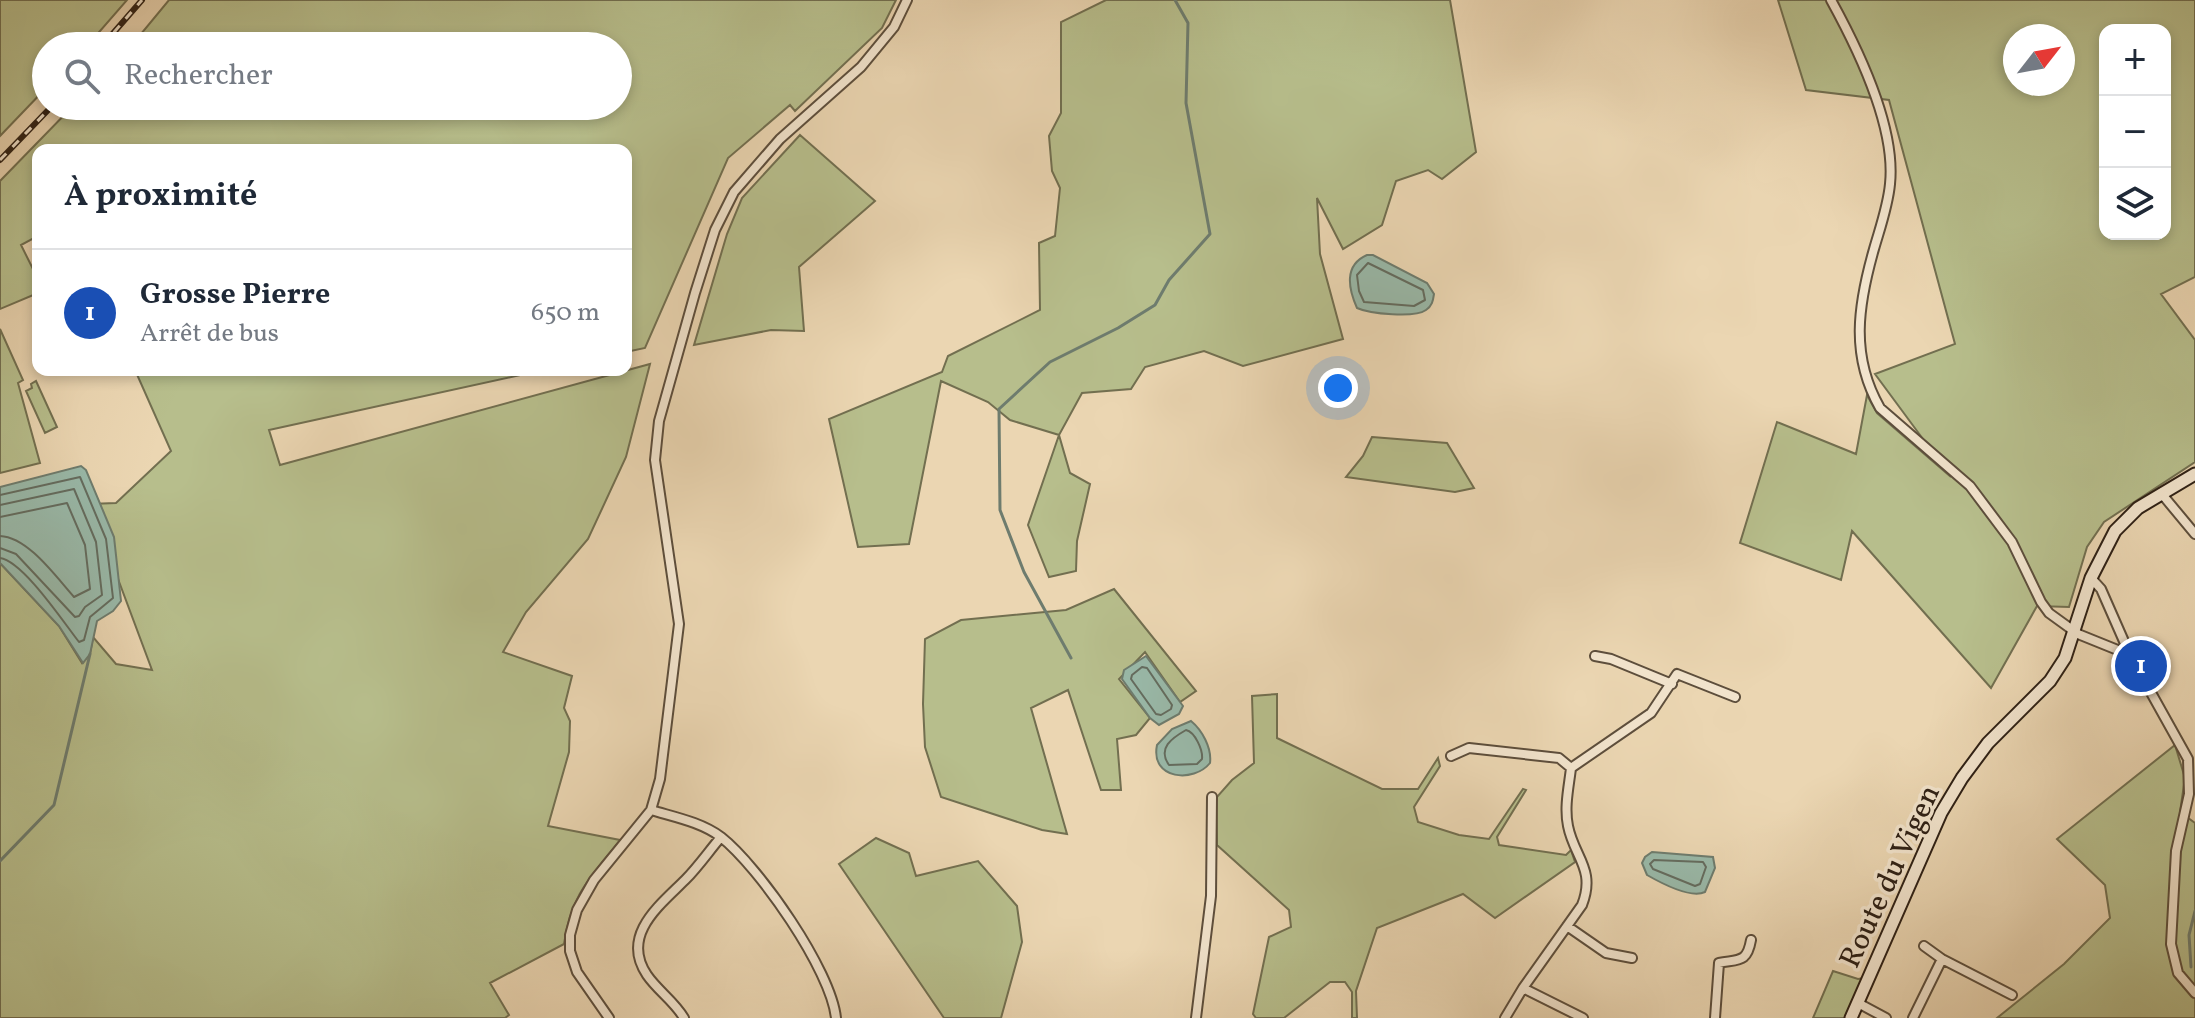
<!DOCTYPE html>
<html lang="fr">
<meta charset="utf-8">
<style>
:root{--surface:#fff;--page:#f2f2f3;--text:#1f2937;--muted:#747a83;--line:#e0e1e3;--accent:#111827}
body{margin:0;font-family:Vollkorn,serif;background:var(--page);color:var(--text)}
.controls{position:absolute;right:24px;top:24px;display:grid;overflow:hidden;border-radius:16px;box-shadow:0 4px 12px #0003}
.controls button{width:72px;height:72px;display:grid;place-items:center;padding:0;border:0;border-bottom:2px solid var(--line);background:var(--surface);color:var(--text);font:40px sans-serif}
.compass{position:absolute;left:2003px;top:24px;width:72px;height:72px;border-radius:50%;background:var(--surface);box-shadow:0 4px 12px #0003;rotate:59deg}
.you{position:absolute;left:1338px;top:388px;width:28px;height:28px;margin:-20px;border:6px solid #fff;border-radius:50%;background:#1a73e8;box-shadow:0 0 0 12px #1a73e833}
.badge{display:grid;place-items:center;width:52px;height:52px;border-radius:50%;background:var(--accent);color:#fff;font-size:26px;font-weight:700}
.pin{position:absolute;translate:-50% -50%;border:4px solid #fff;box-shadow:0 2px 8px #0006}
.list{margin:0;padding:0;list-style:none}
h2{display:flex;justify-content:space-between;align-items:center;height:104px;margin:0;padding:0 32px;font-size:34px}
h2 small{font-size:26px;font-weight:400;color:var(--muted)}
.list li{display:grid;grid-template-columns:52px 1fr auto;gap:24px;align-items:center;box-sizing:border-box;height:128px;padding:0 32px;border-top:2px solid var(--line)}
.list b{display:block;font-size:30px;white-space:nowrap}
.list p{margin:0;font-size:26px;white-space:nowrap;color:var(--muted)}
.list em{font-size:26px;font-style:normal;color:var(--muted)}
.icon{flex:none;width:44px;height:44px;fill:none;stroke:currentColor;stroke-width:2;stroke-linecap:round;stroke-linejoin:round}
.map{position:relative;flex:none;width:2195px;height:1018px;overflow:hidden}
.search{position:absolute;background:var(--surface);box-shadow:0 4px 12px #0003;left:32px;top:32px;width:600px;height:88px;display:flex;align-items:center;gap:20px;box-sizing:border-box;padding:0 28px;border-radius:44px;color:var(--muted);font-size:30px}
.panel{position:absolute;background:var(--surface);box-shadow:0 4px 12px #0003;left:32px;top:144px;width:600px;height:232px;border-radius:16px}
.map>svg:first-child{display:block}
.green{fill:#b7be8c;stroke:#726f50;stroke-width:2;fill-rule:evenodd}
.water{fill:#99b9a9;stroke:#6e7c6e;stroke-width:2}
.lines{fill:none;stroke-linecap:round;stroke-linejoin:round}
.shore{stroke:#646c5f;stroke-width:2}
.stream{stroke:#6e7c6e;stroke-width:3}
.street-casing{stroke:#5d4e3c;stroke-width:12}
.secondary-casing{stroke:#2e2015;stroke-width:15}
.street{stroke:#f2e4cd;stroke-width:8}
.secondary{stroke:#f2e4cd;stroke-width:11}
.rail-casing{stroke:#2e2015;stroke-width:6}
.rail{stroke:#f2e4cd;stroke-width:3;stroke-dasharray:9;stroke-linecap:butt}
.labels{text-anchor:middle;stroke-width:7;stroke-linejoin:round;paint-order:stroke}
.street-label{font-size:30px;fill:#2e2015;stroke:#f2e4cd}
</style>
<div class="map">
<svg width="2195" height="1018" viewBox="0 0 2195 1018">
<rect width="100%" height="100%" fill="#ebd6b2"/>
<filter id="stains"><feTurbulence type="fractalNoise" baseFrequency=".0025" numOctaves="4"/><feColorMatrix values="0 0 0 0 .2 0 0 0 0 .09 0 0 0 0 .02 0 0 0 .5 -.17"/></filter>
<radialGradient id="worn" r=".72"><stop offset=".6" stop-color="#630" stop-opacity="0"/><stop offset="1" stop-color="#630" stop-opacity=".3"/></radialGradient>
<path class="green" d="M0,0H127L87,46H46V88L0,136Z
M169,0H896L882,28L795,111L790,105L728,158L645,348L626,352V150H38V236L21,245L38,279V293L0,309V181L73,106H618V46H131Z
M1106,0H1450L1476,152L1442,179L1428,170L1396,181L1382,225L1343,249L1317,198L1320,254L1343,339L1243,366L1204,351L1145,367L1131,389L1082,393L1059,435L1070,473L1090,484L1077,541L1076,571L1049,577L1028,525L1059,435L1010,420L988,402L941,381L909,544L858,547L829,419L942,372L948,356L1040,310L1039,243L1055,236L1060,188L1052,171L1049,136L1061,113V22Z
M1778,0H2195V277L2161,294L2195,340V462L2104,522L2087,547L2069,607L2037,606L1991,688L1852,531L1841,580L1740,543L1777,422L1856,454L1867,395L1877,413L1951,477L1875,374L1955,344L1889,100L1806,90ZM2105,30H2165V234H2105ZM2015,36H2063V84H2015Z
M800,135L875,201L799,267L804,331L771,330L694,345L727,234L742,198Z
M0,329L23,380L18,383L40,463L0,473Z
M650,364L626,457L588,539L526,612L503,652L572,676L564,708L570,721L569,752L548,826L620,840C591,877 571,894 564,944L490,983L509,1015L505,1018H0V563L59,626L82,663L90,654L93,637L116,664L152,670L90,504L116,503L171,451L135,370H543L269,430L280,465Z
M36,381L57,427L45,433L26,391L32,388L31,384Z
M1372,437L1447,443L1474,488L1455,492L1346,477L1363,456Z
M1114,589L1196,691L1180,702L1145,652L1119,679L1150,718L1136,735L1117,739L1121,790H1101L1068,690L1031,708L1067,834L1042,830L941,797L925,747L923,704L925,639L961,620L1066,610Z
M1277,694V738L1382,789H1418L1438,758L1440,766L1414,807L1418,822L1459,835L1489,839L1523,789L1526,790L1497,837L1499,845L1566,855L1571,850L1575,862L1495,918L1463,894L1377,928L1356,991L1357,1018H1352V992L1345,982H1330L1284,1018H1256L1253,1014L1269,937L1291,927L1289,910L1217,845L1216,798L1232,780L1254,763L1252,696Z
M2175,745L2185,778L2180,812L2195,823V1018H1997L2064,964L2110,918L2105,885L2057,839Z
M876,838L909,853L916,876L978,861L1017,906L1022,942L1001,1018H944L839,864Z
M1833,971L1858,979L1864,978L1848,1018H1813Z"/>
<path class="water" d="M1367,255H1373L1427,283L1434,294C1433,301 1432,306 1426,310C1415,318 1370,314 1357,308C1348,288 1344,265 1367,255Z
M81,466L86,470L114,537L121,601L113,611L97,621L90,654L83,663L59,626L0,563V487Z
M1146,656L1183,706L1179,714L1159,725L1150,718L1122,679L1124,670Z
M1191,721C1202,730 1212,748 1210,763C1194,783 1150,780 1157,745L1172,729Z
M1652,852L1713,857L1715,868L1705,892C1690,899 1661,883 1647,875L1642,863L1645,857Z"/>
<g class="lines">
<path class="shore" d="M1368,263L1423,290L1425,300L1414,306L1364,302L1359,291L1357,275Z
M0,495L80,477L106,539L113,598L90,617L84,640L79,642C64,623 23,561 0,558
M0,505L74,489L96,542L102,595L85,607L79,616L75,617L16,554L0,548
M0,517L67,503L85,545L90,589L74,597C56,577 28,537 0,536
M1142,667L1147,668L1172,705L1171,709L1161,715L1156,714L1131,679L1132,675Z
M1186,730C1195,732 1203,750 1202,759L1197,764L1169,765C1157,748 1172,738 1186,730Z
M1654,860L1703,862L1706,867L1700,884L1695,886L1653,869L1650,864Z"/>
<path class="stream" d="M1071,658L1024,572L1000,510L999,409L1050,362L1118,328L1155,305L1169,280L1210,234L1186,103L1188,23L1175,0
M0,861L54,805L90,654
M2191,967L2189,935L2195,911"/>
<g class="street-casing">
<path id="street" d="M1831,0C1858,49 1896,127 1890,184C1888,206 1880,228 1874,249C1858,305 1850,356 1880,408L1970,486L2012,542L2041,602L2049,613L2078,634L2130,655
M2161,493L2195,534
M2091,578L2101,589L2130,655L2188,759L2189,794L2176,851L2171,944L2178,973L2195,993
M1595,656L1611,659L1672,684
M1451,756L1469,748L1559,758L1571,768C1569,786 1564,807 1568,826C1574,857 1596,869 1582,905L1523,988L1505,1018
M1571,768L1651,713L1677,674L1735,697
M651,810C674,817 701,822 721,837C759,867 831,970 836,1018
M1567,926L1606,953L1632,958
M1924,946L1942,959L2012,995
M1523,988L1583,1018
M1858,1003L1886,1018
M609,1018L577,972L570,951V935L577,910L594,880L651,810L660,779L679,624L655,460L659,421L695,293L715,230L734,192L780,139L861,67L894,27L907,0
M684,1018C674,1001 658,991 647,975C620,935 660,905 685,880C698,867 709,851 721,837
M1196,1018L1211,896L1212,797
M1715,1018L1719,963C1739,959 1747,963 1751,940
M1913,1018L1942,959"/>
</g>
<g class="secondary-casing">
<path id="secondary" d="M1851,1018L1941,813L1962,778L1988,743L2050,681L2065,658L2091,578L2115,531L2138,508L2195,474"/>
</g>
<use href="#street" class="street"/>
<use href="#secondary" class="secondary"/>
<g class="rail-casing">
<path id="rail" d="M102,46L142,0
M0,160L52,106"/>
</g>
<use href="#rail" class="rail"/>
</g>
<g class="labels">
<g class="street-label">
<text transform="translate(1889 876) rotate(-65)" y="10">Route du Vigen</text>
</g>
</g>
<rect width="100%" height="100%" filter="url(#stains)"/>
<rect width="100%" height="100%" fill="url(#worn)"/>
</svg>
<div class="controls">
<button>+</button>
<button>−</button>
<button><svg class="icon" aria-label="layers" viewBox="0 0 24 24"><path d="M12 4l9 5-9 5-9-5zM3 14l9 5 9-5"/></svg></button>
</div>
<svg class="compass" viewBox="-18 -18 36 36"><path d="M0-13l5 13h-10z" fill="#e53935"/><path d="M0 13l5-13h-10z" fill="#747a83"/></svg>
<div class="you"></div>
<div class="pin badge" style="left:2141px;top:666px;background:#1a4fb4">1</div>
<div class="search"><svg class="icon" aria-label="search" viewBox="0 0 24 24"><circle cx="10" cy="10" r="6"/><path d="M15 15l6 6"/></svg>Rechercher</div>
<section class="panel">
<h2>À proximité<small></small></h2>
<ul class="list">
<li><span class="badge" style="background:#1a4fb4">1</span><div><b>Grosse Pierre</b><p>Arrêt de bus</p></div><em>650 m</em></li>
</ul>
</section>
</div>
